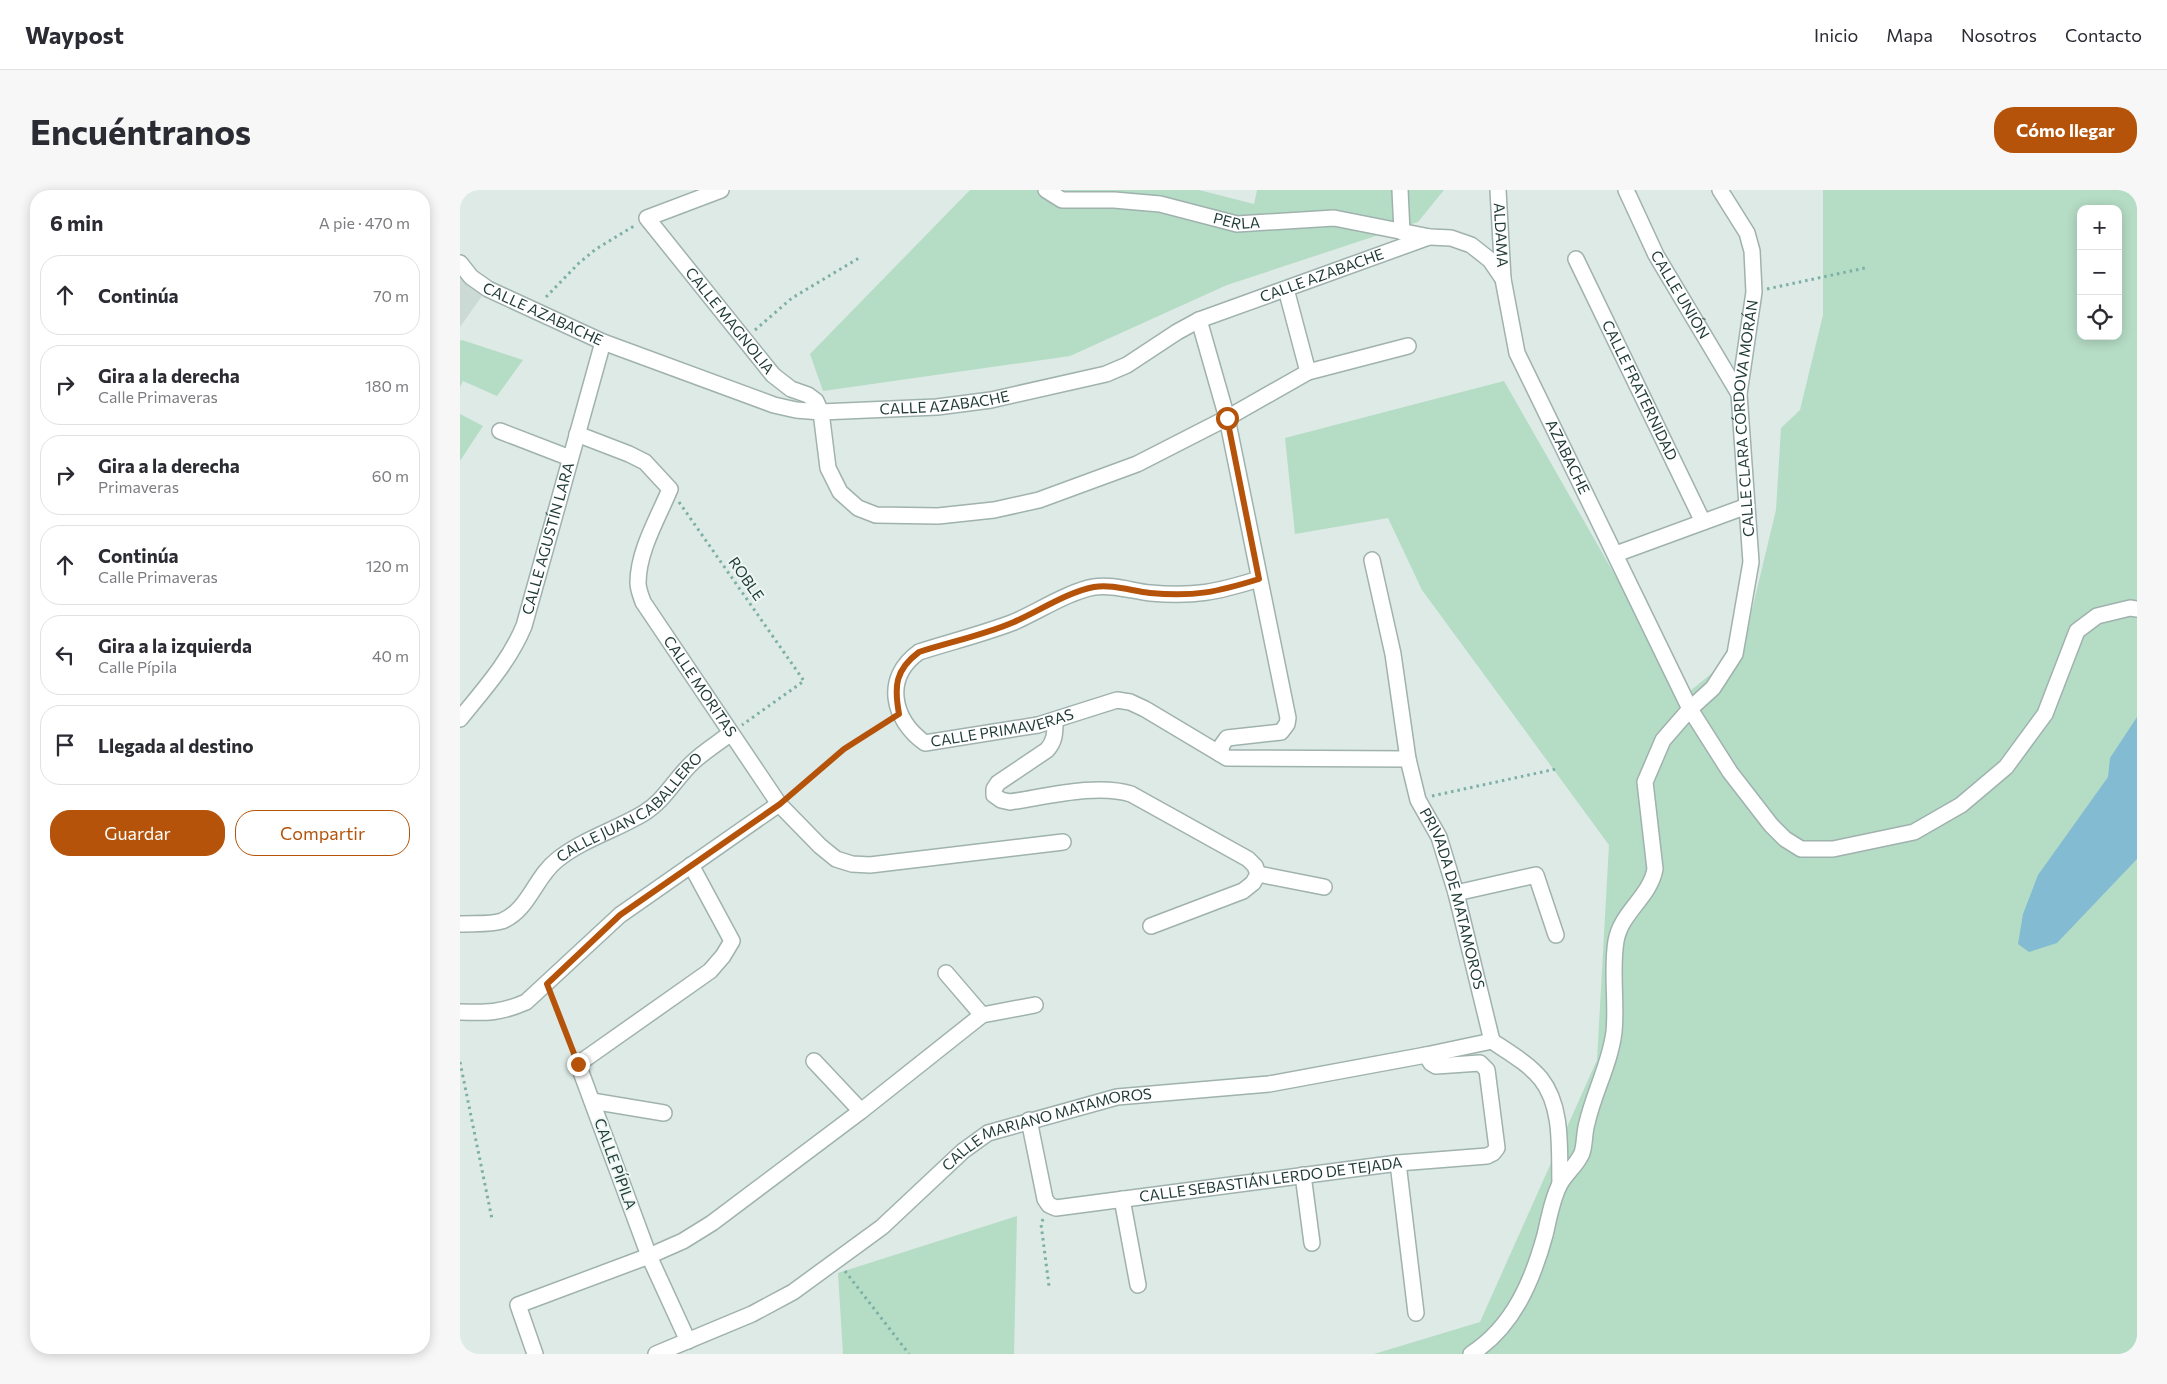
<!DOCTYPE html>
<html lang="es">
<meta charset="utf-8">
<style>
:root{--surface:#fff;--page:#f7f7f7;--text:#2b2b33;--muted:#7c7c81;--line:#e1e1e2;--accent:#b45309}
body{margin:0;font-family:Commissioner,sans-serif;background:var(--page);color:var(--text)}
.controls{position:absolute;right:15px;top:15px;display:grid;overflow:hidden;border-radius:10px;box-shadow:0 2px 12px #0003}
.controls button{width:45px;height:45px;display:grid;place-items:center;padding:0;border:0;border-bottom:1px solid var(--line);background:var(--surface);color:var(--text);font:25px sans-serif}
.stop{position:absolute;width:15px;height:15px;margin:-11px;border:4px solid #b45309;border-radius:50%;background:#fff}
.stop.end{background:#b45309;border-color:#fff;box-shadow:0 1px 5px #0008}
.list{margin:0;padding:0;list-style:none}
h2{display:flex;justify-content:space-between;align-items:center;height:65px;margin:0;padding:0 20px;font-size:21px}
h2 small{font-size:16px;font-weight:400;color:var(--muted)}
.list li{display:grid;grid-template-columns:32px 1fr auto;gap:15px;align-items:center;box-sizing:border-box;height:80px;margin:0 10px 10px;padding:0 10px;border:1px solid var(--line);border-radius:20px}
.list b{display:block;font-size:19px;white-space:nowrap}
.list p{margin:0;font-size:16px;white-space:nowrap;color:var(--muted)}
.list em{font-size:16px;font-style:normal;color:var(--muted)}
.actions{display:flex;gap:10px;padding:15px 20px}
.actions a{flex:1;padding:11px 0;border:1px solid var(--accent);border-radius:20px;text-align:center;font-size:18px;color:var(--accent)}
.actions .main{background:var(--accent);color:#fff}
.icon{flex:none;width:28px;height:28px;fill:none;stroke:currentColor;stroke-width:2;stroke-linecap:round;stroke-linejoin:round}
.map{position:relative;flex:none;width:1677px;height:1164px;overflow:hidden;border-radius:20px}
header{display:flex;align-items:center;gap:30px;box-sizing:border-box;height:70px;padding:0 25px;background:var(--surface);border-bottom:1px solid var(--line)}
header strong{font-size:24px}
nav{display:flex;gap:28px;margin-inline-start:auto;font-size:18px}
.intro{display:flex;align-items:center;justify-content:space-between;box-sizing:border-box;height:120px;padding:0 30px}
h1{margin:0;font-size:35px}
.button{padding:12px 22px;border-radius:20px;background:var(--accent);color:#fff;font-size:18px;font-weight:700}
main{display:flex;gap:30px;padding:0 30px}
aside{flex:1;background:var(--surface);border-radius:20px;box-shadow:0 2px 12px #0003}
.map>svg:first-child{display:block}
.built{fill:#ccdad5}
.green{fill:#b5dcc5;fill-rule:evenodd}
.water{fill:#83bbd2}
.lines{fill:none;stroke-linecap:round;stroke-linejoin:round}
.street-casing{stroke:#a0b2ae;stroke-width:18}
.path{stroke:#7dafa5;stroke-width:3;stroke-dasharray:2.5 4;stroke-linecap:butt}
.street{stroke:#fff;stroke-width:15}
.route{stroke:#b45309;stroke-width:6}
.labels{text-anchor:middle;stroke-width:4;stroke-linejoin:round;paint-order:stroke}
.street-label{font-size:15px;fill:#1f3a36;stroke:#eef7f3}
</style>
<header>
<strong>Waypost</strong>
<nav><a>Inicio</a><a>Mapa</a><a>Nosotros</a><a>Contacto</a></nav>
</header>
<div class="intro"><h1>Encuéntranos</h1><a class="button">Cómo llegar</a></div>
<main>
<aside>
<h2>6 min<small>A pie · 470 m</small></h2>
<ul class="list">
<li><svg class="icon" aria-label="ahead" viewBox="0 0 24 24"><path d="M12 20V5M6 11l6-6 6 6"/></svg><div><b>Continúa</b></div><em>70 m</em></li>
<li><svg class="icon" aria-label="right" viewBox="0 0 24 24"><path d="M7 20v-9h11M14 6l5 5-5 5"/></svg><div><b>Gira a la derecha</b><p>Calle Primaveras</p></div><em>180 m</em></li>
<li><svg class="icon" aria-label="right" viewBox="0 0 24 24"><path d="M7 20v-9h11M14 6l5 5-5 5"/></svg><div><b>Gira a la derecha</b><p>Primaveras</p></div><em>60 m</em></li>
<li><svg class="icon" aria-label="ahead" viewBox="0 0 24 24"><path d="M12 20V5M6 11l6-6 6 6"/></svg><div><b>Continúa</b><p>Calle Primaveras</p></div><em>120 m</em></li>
<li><svg class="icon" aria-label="left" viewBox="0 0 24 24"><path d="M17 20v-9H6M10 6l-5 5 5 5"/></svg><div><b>Gira a la izquierda</b><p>Calle Pípila</p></div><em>40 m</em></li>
<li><svg class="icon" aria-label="arrive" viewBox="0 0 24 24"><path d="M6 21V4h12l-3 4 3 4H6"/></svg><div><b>Llegada al destino</b></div></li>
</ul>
<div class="actions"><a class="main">Guardar</a><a>Compartir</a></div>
</aside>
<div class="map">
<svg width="1677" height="1164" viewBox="0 0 1677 1164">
<rect width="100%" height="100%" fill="#ddeae6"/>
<path class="built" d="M0,82L24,103L0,137Z"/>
<path class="green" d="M510,0H739L794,14L797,0H984L958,32L767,95L610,166L363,201L350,164Z
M1363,0H1677V1164H914L1020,1132L1137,870L1149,655L962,400L928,328L835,344L825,248L1044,191L1224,506L1273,466L1290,428L1316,320L1321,238L1340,220L1363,125ZM1621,19H1658V146H1621Z
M2,150L63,170L37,206L3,191L0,197V151Z
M0,224L23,236L0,271Z
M557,1026L554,1164H383L378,1083Z"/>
<path class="water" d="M1677,527V669L1597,753L1569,762L1558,754L1563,724L1578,685L1648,587L1650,568Z"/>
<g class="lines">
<g class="street-casing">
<g id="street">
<path id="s1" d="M261,0L187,28L313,185L331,199L348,205L356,211L361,222L368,278L380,302L398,318L416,325L478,326L534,320L579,310L677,274L767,228L848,182L948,156"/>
<path id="s2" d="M586,0L602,10H654L700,14L777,34L874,28L970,47L991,48L1011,55L1030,70L1043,89L1057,163L1230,519L1270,582L1311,635L1325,649L1341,659H1373L1454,642L1501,615L1546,577L1585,524L1617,441L1637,426L1670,418L1677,419"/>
<path d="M940,0L942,42"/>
<path id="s3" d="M1038,0L1043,89"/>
<path id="s4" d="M1166,0L1196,65L1279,204"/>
<path id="s5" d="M1116,69L1243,332"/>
<path id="s6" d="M0,73L11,87L28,99L143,152L314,215L336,220L361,222L477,217L531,210L646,184L667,175L717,142L739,130L969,47"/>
<path d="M826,99L848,182"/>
<path d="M739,130L767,228L828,528L827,534L821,542L767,548L762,555L760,564"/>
<path d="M40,241L110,268"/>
<path id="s7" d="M117,244L169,264L185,272L210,299C198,328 178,361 178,393C178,399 181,406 183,412L319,614L360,656L376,669L392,674L410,675L603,652"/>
<path d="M1156,364L1287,316"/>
<path id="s8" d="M912,370L933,464L948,569L958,610L979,647L996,703L1032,851"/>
<path id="s9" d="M799,389C757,402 735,407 690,403C672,401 652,394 634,397C610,401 577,422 554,432C523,444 490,452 459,462C423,488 432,529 465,553L578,535L657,510L670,512L685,519L767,568L948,569"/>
<path id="s10" d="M0,529C24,499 49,472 64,436L143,152"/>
<path d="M595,531C595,543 595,551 587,560L538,593L534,599V605L541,610L550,612C585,607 637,593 671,604L788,669L795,676L798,684L793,693L783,701L691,736"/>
<path d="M798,684L864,697"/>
<path d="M996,703L1076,685L1096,745"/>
<path id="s11" d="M0,734C13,733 30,735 42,731C69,720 75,687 97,670C123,649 156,640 184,623C204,611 215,589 232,573C243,562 258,553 271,543"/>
<path d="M486,783L522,825"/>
<path d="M0,822C27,823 41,823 66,812L160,725L319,614"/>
<path d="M1032,851C1048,862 1068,873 1081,889C1103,917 1099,959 1100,993"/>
<path d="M354,871L401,921"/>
<path d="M132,911L204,923"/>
<path id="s12" d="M569,930L585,1009L589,1015L596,1018L938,973L1027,966L1033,963L1037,958L1027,880L1020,873L976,876L971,873L966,865"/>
<path d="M938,973L956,1123"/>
<path d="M843,985L852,1053"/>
<path d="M662,1009L678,1095"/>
<path d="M228,1151L189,1066L118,874L250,781L263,766L272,751L231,675"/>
<path d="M75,1164L58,1115L189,1066L223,1051L252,1033L401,921L522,825L575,815"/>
<path id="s13" d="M196,1164L292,1124L333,1102L422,1037L503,961L528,943L657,907L809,894L966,865L1032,851"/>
<path id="s14" d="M1011,1164C1053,1137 1072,1092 1085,1045C1089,1028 1092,1009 1100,994C1106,983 1117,975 1122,963C1125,954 1124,943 1127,933C1134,902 1150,874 1154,842C1157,812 1151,780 1156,751C1161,722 1190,707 1195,679L1185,592L1203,550L1230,519L1253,498L1275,464L1291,372L1279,204L1294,102L1292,61L1287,43L1260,0"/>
</g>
</g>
<path class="path" d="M1307,99L1405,78
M86,107L119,73L136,59L174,36
M295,140L332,108L399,68
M219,312L344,491L282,535
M329,606L384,559L428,531
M972,606L1096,579
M92,807L113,861
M0,872L32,1029
M583,1029L581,1034L589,1096
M385,1081L449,1164"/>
<use href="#street" class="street"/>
</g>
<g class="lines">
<path class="route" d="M118,874L87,794L160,725L320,614L384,559L439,524C434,496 435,480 459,462C490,452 524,445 554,432C577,422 610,401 634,397C652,394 672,401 690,403C735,407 757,402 799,389L767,228"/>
</g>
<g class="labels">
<g class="street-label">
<text dy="5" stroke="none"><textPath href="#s2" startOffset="196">PERLA</textPath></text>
<text dy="5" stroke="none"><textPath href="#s3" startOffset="45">ALDAMA</textPath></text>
<text dy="5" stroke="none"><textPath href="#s6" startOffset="922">CALLE AZABACHE</textPath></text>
<text dy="5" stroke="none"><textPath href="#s4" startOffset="118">CALLE UNIÓN</textPath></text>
<text dy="5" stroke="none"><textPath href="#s6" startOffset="99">CALLE AZABACHE</textPath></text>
<text dy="5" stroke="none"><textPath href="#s1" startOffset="211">CALLE MAGNOLIA</textPath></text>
<text dy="5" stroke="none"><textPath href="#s5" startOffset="146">CALLE FRATERNIDAD</textPath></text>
<text dy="5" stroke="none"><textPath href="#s6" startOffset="519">CALLE AZABACHE</textPath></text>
<text dy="5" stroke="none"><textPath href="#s14" startOffset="1018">CALLE CLARA CÓRDOVA MORÁN</textPath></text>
<text dy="5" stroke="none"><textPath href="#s2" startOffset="672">AZABACHE</textPath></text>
<text dy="5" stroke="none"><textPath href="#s10" startOffset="204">CALLE AGUSTÍN LARA</textPath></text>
<text transform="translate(286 389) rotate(55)" y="5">ROBLE</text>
<text dy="5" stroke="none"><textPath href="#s7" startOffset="332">CALLE MORITAS</textPath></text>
<text dy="5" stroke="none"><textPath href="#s9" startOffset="542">CALLE PRIMAVERAS</textPath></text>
<text dy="5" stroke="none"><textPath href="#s11" startOffset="216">CALLE JUAN CABALLERO</textPath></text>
<text dy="5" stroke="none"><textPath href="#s8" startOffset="350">PRIVADA DE MATAMOROS</textPath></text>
<text dy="5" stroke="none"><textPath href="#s13" startOffset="459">CALLE MARIANO MATAMOROS</textPath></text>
<text transform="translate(155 974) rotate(70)" y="5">CALLE PÍPILA</text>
<text dy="5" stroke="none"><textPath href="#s12" startOffset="312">CALLE SEBASTIÁN LERDO DE TEJADA</textPath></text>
</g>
</g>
</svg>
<div class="controls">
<button>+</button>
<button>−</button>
<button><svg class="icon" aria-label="locate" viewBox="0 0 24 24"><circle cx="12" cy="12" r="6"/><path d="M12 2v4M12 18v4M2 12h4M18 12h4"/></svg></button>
</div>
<div class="stop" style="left:767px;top:228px"></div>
<div class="stop end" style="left:118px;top:874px"></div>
</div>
</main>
